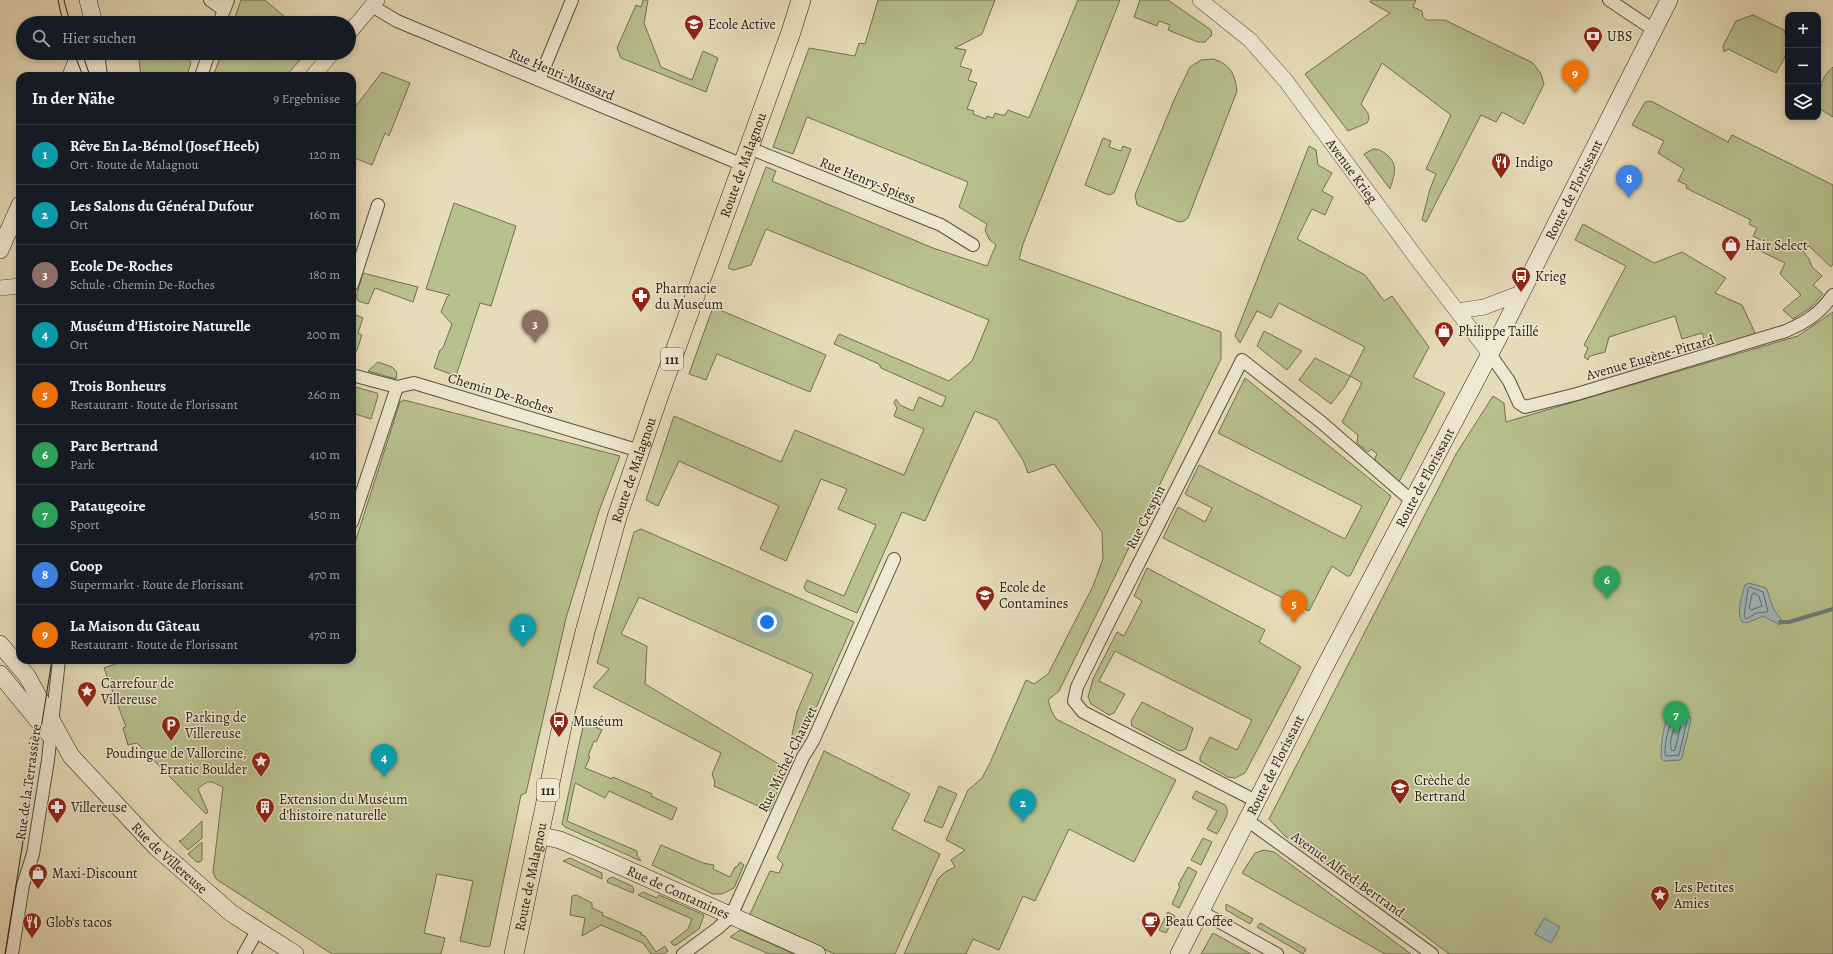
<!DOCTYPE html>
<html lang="de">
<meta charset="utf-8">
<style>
:root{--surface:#171b24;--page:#20242c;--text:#f1f3f6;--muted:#9ea1a6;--line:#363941;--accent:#0f766e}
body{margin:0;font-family:Alegreya,serif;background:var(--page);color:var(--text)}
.controls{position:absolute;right:12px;top:12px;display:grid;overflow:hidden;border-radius:8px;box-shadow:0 2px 6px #0003}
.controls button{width:36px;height:36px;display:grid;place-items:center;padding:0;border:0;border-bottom:1px solid var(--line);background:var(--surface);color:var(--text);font:20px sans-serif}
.you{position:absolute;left:767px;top:622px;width:14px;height:14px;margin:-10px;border:3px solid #fff;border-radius:50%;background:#1a73e8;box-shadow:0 0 0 6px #1a73e833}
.badge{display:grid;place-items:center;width:26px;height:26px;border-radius:50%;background:var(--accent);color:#fff;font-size:13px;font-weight:700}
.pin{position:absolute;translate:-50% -33px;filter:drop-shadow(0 1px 2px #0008)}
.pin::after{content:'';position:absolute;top:21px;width:14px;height:12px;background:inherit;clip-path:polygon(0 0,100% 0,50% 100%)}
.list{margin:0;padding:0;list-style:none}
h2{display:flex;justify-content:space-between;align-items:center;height:52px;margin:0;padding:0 16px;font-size:17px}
h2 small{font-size:13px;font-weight:400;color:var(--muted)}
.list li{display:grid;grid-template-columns:26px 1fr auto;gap:12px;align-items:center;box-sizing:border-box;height:60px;padding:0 16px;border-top:1px solid var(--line)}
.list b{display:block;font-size:15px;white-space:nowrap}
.list p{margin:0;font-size:13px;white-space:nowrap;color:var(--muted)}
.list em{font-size:13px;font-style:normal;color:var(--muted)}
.icon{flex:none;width:22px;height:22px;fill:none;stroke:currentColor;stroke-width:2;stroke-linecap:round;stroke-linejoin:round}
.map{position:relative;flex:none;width:1833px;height:954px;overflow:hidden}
.search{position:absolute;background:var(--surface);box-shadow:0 2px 6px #0003;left:16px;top:16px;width:340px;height:44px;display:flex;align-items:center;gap:10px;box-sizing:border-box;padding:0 14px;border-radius:22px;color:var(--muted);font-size:15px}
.panel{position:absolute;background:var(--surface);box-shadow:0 2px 6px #0003;left:16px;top:72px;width:340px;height:592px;border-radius:12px}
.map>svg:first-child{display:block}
.green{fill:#b8c08e;stroke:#707052}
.water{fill:#9db8bb;stroke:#6f7b79}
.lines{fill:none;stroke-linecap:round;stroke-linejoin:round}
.shore{stroke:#636c68;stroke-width:1}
.stream{stroke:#6f7b79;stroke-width:4}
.minor-casing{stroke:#584f3f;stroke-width:14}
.tertiary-casing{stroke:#584f3f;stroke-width:16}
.secondary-casing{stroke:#292016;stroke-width:18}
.primary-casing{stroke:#292016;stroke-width:20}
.minor{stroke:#efe8d2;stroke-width:12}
.tertiary{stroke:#efe8d2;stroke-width:15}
.secondary{stroke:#efe8d2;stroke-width:17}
.primary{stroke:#e7dcb9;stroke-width:19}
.tram{stroke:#292016;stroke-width:1}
.labels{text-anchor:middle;stroke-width:3;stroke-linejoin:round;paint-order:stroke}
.shield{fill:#efe8d2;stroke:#645c4e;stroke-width:1}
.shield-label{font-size:13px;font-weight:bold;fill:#292016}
.poi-label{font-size:14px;fill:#292016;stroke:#efe8d2;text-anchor:start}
.street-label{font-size:14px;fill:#292016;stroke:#efe8d2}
</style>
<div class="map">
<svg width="1833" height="954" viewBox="0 0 1833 954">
<rect width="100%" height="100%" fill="#e7dcb9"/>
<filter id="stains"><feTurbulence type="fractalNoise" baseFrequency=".005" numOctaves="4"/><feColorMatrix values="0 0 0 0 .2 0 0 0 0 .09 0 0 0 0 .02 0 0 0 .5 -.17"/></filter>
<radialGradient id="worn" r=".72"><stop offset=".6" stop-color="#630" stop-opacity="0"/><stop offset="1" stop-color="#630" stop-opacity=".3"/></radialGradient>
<path class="green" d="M241,0H265L292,23H233Z
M643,0H648L644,23L661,67L692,80L703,51L718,58L706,92L621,58L617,48L636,5L641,7Z
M878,0H995L982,34L955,48L966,50L960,66L972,70L968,80L977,83L967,109L974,111L973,114L986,119L987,116L993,118L995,113L1001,115H1005L1008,110L1029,118L1078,0H1120L1023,244L1019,259L1221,332V359L1059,691L1048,700L1051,710L1056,719L1176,780L1134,862L1069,829L1035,901L1023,896L999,950L973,939L966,954H904L938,879L945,872L955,867L951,860L965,850L946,840L968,790L982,778L990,763L1026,680L1034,684L1048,674L1093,586L1103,559L1102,532L1054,464L1028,473L1023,460L997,420L975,411L925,521L902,512L857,613L806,591L804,587L807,580L844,596L876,525L838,509L847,489L821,479L786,561L760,549L779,506L679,461L658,506L646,500L674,416L781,462L795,430L904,475L924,429L894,416L897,408L894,403L896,399L900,405L913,411L919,397L942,407L946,397L881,368L879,364L834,344L839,334L949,381L972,361L989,320L766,229L751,265L734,270L728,268L766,167L776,171L772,181L933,248L987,266L996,245L989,239L985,230L987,224L959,207L968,182L807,117L793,154L773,147L809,48L855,56L859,43L865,44Z
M1140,0H1168L1211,30L1212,35L1205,42H1198L1168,30L1170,25L1159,21L1157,26L1134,17Z
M1371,0H1416L1413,7L1422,11L1423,17L1427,20H1445L1533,63L1541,74L1544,84L1524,124L1502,112L1496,122L1481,115L1426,222L1422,220L1430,189L1436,174L1426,169L1451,115L1382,63L1361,104L1368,113L1369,119L1367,123L1348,131L1305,74L1390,13L1370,2Z
M1753,15L1784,30C1791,51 1786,55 1776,73L1728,49L1724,52L1723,46L1736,21Z
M138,53H181L191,62L187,76H141Z
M222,53H306L286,76H213Z
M1213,59C1230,64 1235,74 1237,91L1188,218L1184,221L1179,222L1137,205L1135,195L1174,100L1190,67L1201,60Z
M1833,67V117L1820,109C1818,94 1820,77 1833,67Z
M382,72L410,83L389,136L385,133L372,165L352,157V111Z
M1651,101L1728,142L1732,135L1833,185V264L1831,267L1809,246L1803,251L1809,259L1812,267L1822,276L1813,285L1823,294L1810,308L1793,319L1783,310L1801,295L1780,274L1785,263L1758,250L1763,241L1753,236L1757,228L1749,224L1751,220L1686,188L1687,185L1678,181L1684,169L1658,153L1664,141L1632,125L1645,102Z
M1103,138L1111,141L1109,147L1121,151L1123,146L1131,149L1114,193L1109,195L1085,185Z
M1309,146L1316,150L1318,165L1332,173L1322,191L1333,197L1325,215L1312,209L1297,239L1365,275L1384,301L1392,296L1429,347L1413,377L1445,393L1400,480L1397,482L1376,463L1375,458L1377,454L1371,449L1368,452L1357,443L1358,435L1342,422L1362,383L1350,376L1345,386L1331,404L1299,380L1315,358L1350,376L1365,347L1279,303L1271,318L1257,311L1240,343L1235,336Z
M1373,149C1379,149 1382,151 1387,155C1399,165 1394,176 1390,189L1364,154Z
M454,203L516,226L491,306L480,303L456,376L434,368L440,350L443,348L452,324L441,312L447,297L450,295L426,289Z
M1583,224L1654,263L1682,252L1726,278L1715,293L1742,305L1756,335L1708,350L1702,333L1682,339L1675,316L1609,337L1605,352L1590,356L1588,360L1584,357L1588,348L1584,345L1626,266L1575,240Z
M363,273L418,287L413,302L375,288L368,304L358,301L356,297Z
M713,307L826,355L810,392L717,354L706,380L689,374Z
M1833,312V954H1449L1387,907L1285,836L1269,819L1456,454L1493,396L1504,403L1506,422L1798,336Z
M354,314L363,318L358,333L362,335L357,350L352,356V316Z
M1264,331L1302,351L1287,370L1257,346Z
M378,362L392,367L397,372L396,379L368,371Z
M1245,378L1391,496L1350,576H1347L1332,566L1309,611L1163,538L1178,507L1205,522L1212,508L1185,494L1199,465L1345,539L1362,506L1218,433Z
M352,386L377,393L378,396L371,419L352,413Z
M404,400L620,456L599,511L566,618L526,793L521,795L490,946L486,947L460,941L473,881L437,874L424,933L445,938L441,954H332L216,879L213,872L223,787C210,781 209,779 198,789L208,812L206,814L137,743L128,745L123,728L126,727L104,668L127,660H352V552L400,402Z
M641,529L854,622L800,744L791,739L797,712L813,674L639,597L621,634L647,646L645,684L787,769L769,811L714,786L715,782L712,774L721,753L593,687L609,669L597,663L634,532Z
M1147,568L1265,630L1259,642L1301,667L1245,773L1235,778L1228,777L1200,761V757L1210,737L1237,750L1252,720L1115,651L1099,681L1125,694L1114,713L1109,715L1091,704L1088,697L1093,679L1117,632L1124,636L1142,601L1134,596Z
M1142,702L1193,728L1186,749L1179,751L1132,726L1131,721Z
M584,722L602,730L596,742L594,741L588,756L590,757L585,768L612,779L613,777L652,794L651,796L677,808L672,820L609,791L605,798L575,783L567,821L637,851V855L641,861L565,827L562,824Z
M824,751L910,794L892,829L940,854L895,954H835L749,916L770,871L779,873L783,864L777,858Z
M939,786L957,794L942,828L924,821Z
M1196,791L1225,805C1232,813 1221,826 1217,834L1207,829L1217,811L1192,798Z
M202,821V838L188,850L179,841L182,840Z
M1203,838L1212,842L1201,865L1191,860Z
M202,842V860L200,862H197L188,854Z
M661,845L703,863L714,865L713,869L730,877L735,867H737L740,862L744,865L734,888L722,894H713L652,865Z
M1264,850L1274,852L1411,954H1385L1242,873L1255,853Z
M570,858L602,873V879L563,861Z
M1188,867L1197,872L1179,908L1172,904L1180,886L1178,885Z
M612,877L632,886L634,890L633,893L607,882L608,879Z
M643,892L657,898L659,895L704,915L699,929L676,945H673L671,942L688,929L692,919L638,895Z
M576,895L592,903V908L603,913L602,915L642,933L641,935L645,936L656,952L665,946L668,951L664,954H651L643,943L601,925L582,936L585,918L570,915L572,896Z
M1226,904L1253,919L1250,924L1226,910Z
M1168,912L1175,916L1166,933L1159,930Z
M1260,923L1306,949L1303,954L1257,927Z
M740,930L794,954H769L730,937Z
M1213,933L1251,954H1201Z"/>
<path class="water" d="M1749,583L1766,588C1772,601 1770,607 1781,619L1780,625L1763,616L1747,623L1742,622C1736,611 1742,597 1745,585Z
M1675,709L1690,717L1691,720L1682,758L1680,760L1664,761L1661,758C1661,746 1663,715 1675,709Z
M1544,918L1560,927L1551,943L1535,934Z"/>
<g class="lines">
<path class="shore" d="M1750,587L1763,592L1768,611L1767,612L1757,613L1746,619L1744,616L1748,589Z
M1754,593L1759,596L1762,606L1751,610L1749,608L1752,595Z
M1677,714L1687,721L1679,755L1667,756L1665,755C1665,740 1668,728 1674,715Z
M1679,721L1681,724L1675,750L1672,751C1668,744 1673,730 1677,722Z"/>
<path class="stream" d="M1780,622H1789L1833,609"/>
<g class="minor-casing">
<path id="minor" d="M210,0L224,10
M1609,0L1654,30
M372,6L397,21L743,165
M219,23L228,0
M98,53L101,76
M201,76L209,53
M539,80L572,0
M749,148L941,225L973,245
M352,285L378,205
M1490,354L1509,381L1519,403L1525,407L1577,394L1786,331C1808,321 1819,314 1833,295
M352,375L397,387L414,383L640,451
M352,522L397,387
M1256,801L1083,712L1074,701L1077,687L1110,620L1242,360L1321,422L1412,501
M1247,820L1432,954
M1200,911L1277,954
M12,954L23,885L33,854L48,760L59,660
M244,954L257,931
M683,954L718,928L731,916L803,757L813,741L894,559"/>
</g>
<g class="tertiary-casing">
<g id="tertiary">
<path id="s1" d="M1200,0L1250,40L1286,81L1421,264L1490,354"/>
<path d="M349,33L377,0"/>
<path d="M313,76L332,53"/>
<path d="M0,288L20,286"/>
<path d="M1458,311L1484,307L1521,293"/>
</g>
</g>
<g class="secondary-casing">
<g id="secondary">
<path d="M88,0L94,23"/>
<path d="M71,76L80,53"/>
<path d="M88,76L94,53"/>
<path d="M0,250L20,205"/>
<path id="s2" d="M0,644L27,676L71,756L141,831L156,847L231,913L295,954"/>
<path d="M0,674L50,735"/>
<path id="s3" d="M538,835L560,840L602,858L817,954"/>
<path id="s4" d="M1179,954L1323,670L1503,329L1669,0"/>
</g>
</g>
<g class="primary-casing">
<g id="primary">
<path id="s5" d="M514,954L563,721L585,632L617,517L659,395L791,32L801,0"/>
</g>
</g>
<use href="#minor" class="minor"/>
<use href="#tertiary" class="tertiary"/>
<use href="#secondary" class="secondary"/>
<use href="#primary" class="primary"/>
<path class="tram" d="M58,0L63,23
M64,0L70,23
M74,53L83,76
M82,53L90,76
M5,954L52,660"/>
</g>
<defs>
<g id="school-pin" transform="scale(1)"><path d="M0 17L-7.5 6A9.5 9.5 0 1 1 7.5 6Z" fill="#8f2418" stroke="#efe8d2"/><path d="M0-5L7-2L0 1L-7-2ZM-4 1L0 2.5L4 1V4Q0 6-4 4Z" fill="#fff"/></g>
<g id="bank-pin" transform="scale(1)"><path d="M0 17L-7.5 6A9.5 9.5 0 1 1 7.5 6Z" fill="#8f2418" stroke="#efe8d2"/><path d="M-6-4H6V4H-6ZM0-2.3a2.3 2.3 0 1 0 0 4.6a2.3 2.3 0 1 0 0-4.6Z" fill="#fff"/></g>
<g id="restaurant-pin" transform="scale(1)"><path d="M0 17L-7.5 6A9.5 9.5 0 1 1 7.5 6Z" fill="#8f2418" stroke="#efe8d2"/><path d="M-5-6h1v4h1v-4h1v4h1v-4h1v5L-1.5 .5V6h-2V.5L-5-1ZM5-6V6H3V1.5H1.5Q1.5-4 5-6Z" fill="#fff"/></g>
<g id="shop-pin" transform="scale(1)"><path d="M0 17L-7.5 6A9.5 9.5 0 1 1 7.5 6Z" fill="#8f2418" stroke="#efe8d2"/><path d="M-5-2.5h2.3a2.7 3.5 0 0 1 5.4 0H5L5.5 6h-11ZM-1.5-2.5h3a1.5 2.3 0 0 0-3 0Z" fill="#fff"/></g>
<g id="bus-pin" transform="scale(1)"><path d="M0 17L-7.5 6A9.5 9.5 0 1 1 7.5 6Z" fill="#8f2418" stroke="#efe8d2"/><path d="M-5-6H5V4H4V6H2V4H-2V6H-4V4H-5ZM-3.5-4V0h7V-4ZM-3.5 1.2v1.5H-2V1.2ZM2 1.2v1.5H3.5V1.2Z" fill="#fff"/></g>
<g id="pharmacy-pin" transform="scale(1)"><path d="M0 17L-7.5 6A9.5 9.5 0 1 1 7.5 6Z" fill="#8f2418" stroke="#efe8d2"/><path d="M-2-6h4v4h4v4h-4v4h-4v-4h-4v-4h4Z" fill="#fff"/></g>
<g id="sight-pin" transform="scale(1)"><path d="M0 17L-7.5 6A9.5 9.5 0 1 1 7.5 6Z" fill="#8f2418" stroke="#efe8d2"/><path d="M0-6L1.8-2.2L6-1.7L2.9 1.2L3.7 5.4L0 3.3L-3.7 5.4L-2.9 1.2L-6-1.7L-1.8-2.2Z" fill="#fff"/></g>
<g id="parking-pin" transform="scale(1)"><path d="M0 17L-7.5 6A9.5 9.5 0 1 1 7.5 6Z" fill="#8f2418" stroke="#efe8d2"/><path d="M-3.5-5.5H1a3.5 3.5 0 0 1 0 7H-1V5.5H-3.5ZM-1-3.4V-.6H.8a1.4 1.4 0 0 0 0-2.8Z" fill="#fff"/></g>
<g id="building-pin" transform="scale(1)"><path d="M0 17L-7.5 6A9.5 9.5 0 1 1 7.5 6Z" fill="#8f2418" stroke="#efe8d2"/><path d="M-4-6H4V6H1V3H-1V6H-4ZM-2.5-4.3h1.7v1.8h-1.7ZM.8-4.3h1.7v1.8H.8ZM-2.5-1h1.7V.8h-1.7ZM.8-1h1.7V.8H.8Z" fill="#fff"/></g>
<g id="cafe-pin" transform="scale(1)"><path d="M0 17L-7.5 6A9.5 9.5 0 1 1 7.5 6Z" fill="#8f2418" stroke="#efe8d2"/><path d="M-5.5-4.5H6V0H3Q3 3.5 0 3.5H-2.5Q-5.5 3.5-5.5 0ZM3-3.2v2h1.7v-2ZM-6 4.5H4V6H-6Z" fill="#fff"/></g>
</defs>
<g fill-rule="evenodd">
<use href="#school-pin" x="694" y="24"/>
<use href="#bank-pin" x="1593" y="36"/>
<use href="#restaurant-pin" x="1501" y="162"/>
<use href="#shop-pin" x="1731" y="245"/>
<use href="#bus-pin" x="1521" y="276"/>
<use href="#pharmacy-pin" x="641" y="296"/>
<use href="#shop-pin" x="1444" y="331"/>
<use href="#school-pin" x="985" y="595"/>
<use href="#sight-pin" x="87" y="691"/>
<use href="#bus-pin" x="559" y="721"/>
<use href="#parking-pin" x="171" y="725"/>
<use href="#sight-pin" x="261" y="761"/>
<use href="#school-pin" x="1400" y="788"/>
<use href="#pharmacy-pin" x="57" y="807"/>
<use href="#building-pin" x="265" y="807"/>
<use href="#shop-pin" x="38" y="873"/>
<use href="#sight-pin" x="1660" y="895"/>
<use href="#cafe-pin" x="1151" y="921"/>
<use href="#restaurant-pin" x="32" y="922"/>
</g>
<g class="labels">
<g class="shield">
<rect x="661" y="348" width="22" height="22" rx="3"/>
<rect x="537" y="779" width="22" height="22" rx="3"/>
</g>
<g class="shield-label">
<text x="672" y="364">111</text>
<text x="548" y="795">111</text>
</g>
<g class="poi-label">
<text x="708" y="29">Ecole Active</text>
<text x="1607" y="41">UBS</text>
<text x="1515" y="167">Indigo</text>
<text x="1745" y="250">Hair Select</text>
<text x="1535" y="281">Krieg</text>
<text x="655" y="293">Pharmacie<tspan x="655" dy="16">du Museum</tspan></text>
<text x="1458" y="336">Philippe Taillé</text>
<text x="999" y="592">Ecole de<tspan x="999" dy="16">Contamines</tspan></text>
<text x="101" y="688">Carrefour de<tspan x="101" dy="16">Villereuse</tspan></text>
<text x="185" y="722">Parking de<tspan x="185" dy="16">Villereuse</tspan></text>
<text x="573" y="726">Muséum</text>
<text x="247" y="758" text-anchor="end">Poudingue de Vallorcine,<tspan x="247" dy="16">Erratic Boulder</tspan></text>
<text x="1414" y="785">Crèche de<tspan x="1414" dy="16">Bertrand</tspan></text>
<text x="279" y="804">Extension du Muséum<tspan x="279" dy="16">d’histoire naturelle</tspan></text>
<text x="71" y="812">Villereuse</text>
<text x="52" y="878">Maxi-Discount</text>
<text x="1674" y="892">Les Petites<tspan x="1674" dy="16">Amies</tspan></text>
<text x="1165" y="926">Beau Coffee</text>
<text x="46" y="927">Glob's tacos</text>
</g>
<g class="street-label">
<text transform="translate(562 74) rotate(23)" y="5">Rue Henri-Mussard</text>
<text dy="5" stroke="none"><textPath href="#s5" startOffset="823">Route de Malagnou</textPath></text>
<text dy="5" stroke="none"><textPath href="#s1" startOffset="230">Avenue Krieg</textPath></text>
<text transform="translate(868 180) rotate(22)" y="5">Rue Henry-Spiess</text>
<text dy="5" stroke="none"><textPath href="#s4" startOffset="860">Route de Florissant</textPath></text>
<text transform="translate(1650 357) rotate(-16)" y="5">Avenue Eugène-Pittard</text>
<text transform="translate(501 393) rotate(17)" y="5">Chemin De-Roches</text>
<text dy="5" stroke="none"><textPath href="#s5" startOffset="499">Route de Malagnou</textPath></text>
<text dy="5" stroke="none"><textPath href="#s4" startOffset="536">Route de Florissant</textPath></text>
<text transform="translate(1145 517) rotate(-63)" y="5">Rue Crespin</text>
<text transform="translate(787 759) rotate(-64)" y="5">Rue Michel-Chauvet</text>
<text dy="5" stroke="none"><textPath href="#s4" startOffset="212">Route de Florissant</textPath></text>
<text transform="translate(28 782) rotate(-82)" y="5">Rue de la Terrassière</text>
<text dy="5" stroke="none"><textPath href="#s2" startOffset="275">Rue de Villereuse</textPath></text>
<text transform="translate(1348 874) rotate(36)" y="5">Avenue Alfred-Bertrand</text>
<text dy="5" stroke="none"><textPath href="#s5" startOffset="79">Route de Malagnou</textPath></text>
<text dy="5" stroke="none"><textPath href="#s3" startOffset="152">Rue de Contamines</textPath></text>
</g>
</g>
<rect width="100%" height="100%" filter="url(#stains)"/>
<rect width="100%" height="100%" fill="url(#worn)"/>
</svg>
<div class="controls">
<button>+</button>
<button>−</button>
<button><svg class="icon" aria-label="layers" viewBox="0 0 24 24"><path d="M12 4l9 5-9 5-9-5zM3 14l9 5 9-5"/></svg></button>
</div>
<div class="you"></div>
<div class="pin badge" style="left:523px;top:647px;background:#0f9aa8">1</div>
<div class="pin badge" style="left:1023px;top:822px;background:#0f9aa8">2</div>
<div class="pin badge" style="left:535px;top:343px;background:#8d6e63">3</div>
<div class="pin badge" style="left:384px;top:777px;background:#0f9aa8">4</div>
<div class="pin badge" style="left:1294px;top:623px;background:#e8710a">5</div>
<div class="pin badge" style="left:1607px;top:599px;background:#2e9e5b">6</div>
<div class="pin badge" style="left:1676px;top:734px;background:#2e9e5b">7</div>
<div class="pin badge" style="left:1629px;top:198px;background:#3f7fe0">8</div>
<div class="pin badge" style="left:1575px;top:93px;background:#e8710a">9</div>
<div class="search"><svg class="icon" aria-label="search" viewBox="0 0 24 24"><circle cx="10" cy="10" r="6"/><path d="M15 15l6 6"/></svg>Hier suchen</div>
<section class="panel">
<h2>In der Nähe<small>9 Ergebnisse</small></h2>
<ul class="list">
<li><span class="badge" style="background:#0f9aa8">1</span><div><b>Rêve En La-Bémol (Josef Heeb)</b><p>Ort · Route de Malagnou</p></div><em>120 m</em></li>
<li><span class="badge" style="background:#0f9aa8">2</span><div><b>Les Salons du Général Dufour</b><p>Ort</p></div><em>160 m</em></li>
<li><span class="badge" style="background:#8d6e63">3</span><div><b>Ecole De-Roches</b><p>Schule · Chemin De-Roches</p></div><em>180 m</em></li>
<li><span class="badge" style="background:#0f9aa8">4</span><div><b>Muséum d'Histoire Naturelle</b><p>Ort</p></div><em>200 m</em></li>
<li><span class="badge" style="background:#e8710a">5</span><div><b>Trois Bonheurs</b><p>Restaurant · Route de Florissant</p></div><em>260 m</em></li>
<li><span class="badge" style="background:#2e9e5b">6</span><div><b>Parc Bertrand</b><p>Park</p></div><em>410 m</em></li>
<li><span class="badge" style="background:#2e9e5b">7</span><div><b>Pataugeoire</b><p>Sport</p></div><em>450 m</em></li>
<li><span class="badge" style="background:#3f7fe0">8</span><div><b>Coop</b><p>Supermarkt · Route de Florissant</p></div><em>470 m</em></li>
<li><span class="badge" style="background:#e8710a">9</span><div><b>La Maison du Gâteau</b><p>Restaurant · Route de Florissant</p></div><em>470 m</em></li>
</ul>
</section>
</div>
